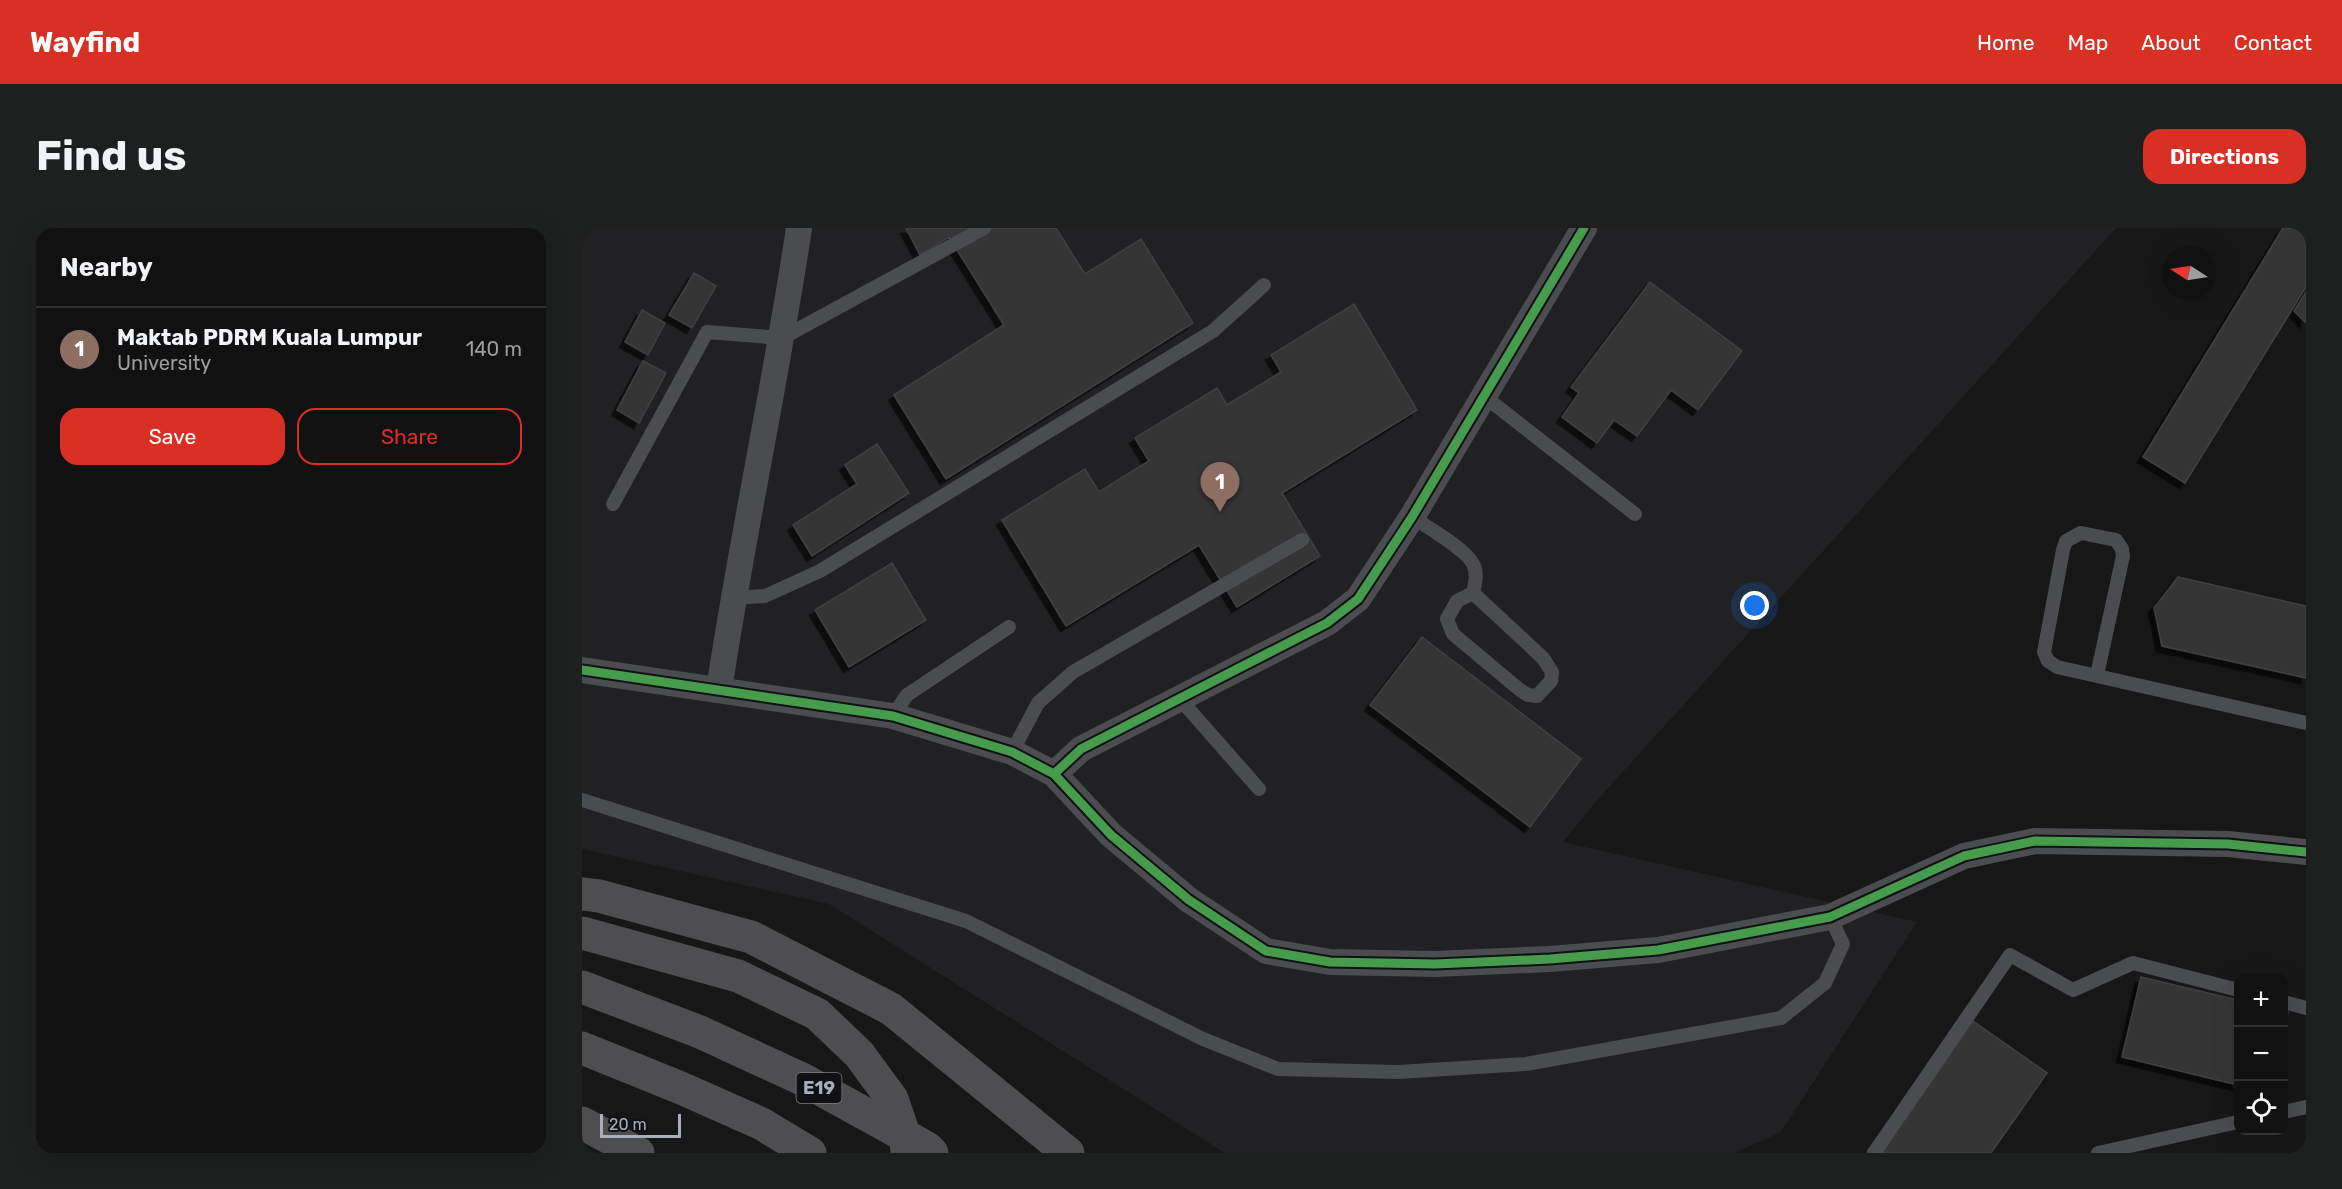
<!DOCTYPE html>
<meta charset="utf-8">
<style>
:root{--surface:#111;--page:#1e1f1f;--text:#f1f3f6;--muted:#9c9d9f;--line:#303131;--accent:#d93025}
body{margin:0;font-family:Rubik,sans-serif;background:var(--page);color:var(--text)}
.controls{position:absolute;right:18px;bottom:18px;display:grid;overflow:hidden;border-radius:12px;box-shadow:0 6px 24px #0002}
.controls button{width:54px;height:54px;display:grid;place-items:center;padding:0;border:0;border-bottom:2px solid var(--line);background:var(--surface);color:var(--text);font:30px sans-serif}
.compass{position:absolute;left:1580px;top:18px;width:54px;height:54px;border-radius:50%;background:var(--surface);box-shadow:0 6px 24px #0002;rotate:282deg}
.scale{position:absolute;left:18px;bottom:15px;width:81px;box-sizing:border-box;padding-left:6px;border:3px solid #a8adb8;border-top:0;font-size:16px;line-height:21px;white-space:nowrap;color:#a8adb8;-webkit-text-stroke:4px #111113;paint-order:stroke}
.you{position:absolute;left:1173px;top:378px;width:21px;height:21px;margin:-15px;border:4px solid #fff;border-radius:50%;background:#1a73e8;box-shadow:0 0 0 9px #1a73e833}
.badge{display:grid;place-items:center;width:39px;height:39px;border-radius:50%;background:var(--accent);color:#fff;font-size:20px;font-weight:700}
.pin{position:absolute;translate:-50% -50px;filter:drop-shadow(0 2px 3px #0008)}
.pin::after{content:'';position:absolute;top:32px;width:21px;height:18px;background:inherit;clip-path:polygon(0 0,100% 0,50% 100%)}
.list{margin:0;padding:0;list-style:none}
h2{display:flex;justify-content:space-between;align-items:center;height:78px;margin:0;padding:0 24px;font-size:26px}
h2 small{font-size:20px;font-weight:400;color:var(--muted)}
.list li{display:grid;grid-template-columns:39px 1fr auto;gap:18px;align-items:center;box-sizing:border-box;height:84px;padding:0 24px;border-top:2px solid var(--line)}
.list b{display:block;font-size:22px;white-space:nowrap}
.list p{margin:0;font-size:20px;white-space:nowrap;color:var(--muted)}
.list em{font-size:20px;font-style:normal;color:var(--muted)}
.actions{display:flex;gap:12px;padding:18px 24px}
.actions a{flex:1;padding:14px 0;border:2px solid var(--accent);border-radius:18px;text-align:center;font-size:21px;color:var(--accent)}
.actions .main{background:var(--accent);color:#fff}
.icon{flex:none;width:33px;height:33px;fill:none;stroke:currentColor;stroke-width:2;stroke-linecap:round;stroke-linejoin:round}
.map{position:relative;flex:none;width:1724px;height:925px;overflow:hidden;border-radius:18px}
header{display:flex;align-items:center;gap:36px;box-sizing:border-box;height:84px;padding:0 30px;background:var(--accent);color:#fff}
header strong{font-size:28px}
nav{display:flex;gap:33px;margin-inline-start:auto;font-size:21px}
.intro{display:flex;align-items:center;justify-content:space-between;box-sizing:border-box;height:144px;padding:0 36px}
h1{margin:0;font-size:42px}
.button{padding:15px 27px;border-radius:18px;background:var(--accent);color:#fff;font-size:21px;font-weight:700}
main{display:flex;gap:36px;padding:0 36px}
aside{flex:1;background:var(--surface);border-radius:18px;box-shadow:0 6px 24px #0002}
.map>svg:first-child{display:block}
.built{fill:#212123}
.building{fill:#353536;stroke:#3f4043;stroke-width:1.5;filter:url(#shadow)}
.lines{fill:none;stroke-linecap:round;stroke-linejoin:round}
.lane{stroke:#4b4c50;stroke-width:14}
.street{stroke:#4b4c50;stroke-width:26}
.highway{stroke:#4e4e51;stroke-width:33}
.highway-bridge{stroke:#4e4e51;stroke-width:33}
.cycleway-casing{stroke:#111113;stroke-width:13}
.cycleway{stroke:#469c4c;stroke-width:9}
.labels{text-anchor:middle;stroke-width:4.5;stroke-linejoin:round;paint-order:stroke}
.shield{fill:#111113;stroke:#7b7e86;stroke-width:1.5}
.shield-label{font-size:18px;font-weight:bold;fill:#a8adb8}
</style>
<header>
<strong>Wayfind</strong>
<nav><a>Home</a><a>Map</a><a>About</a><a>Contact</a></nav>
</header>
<div class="intro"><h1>Find us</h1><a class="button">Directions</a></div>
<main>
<aside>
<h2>Nearby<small></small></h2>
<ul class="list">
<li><span class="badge" style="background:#8d6e63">1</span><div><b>Maktab PDRM Kuala Lumpur</b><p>University</p></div><em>140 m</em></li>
</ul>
<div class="actions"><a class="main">Save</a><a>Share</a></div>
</aside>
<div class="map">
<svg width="1724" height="925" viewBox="0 0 1724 925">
<defs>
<filter id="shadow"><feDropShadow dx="-5.5" dy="5.5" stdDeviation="0" flood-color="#0009"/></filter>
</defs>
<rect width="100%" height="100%" fill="#171717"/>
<path class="built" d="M0,0H1534L1018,569L981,614L1335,694L1199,904L1152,925H643L247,676L0,621Z"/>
<path class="building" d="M324,0H474L503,46L559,11L611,95L364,251L312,167L422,97L367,9L338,27Z
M1701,0H1724V59L1603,255L1561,229Z
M112,45L134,58L110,100L87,87Z
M1068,54L1160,123L1116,182L1089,162L1055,208L1032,192L1015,215L980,189L997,165L989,159Z
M1724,64V95L1712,83Z
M772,76L835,182L700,265L738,328L655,379L617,317L484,398L420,292L503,241L517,264L567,233L553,210L635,160L645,177L699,144L689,127Z
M60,82L83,95L66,127L43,114Z
M61,133L84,145L57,195L35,182Z
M295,216L327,265L230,328L211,297L275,256L263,237Z
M310,335L344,392L267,439L233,382Z
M1596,349L1724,378V450L1580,418L1572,380Z
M840,409L999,531L948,599L788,477Z
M1559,749L1656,772V857L1540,829Z
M1702,782L1706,784L1702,804Z
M1391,793L1465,845L1409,925H1299Z"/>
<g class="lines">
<path class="lane" d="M903,169L1053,286
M31,276L125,104L200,110L402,0
M830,289C845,299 884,321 891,336C896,345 893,356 891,365
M891,365L961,430L970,444L969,453L955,468L946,467L938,462L871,406L865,391L875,373Z
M151,370L183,368L238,343L631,103L682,57
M1515,447L1541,328L1540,321L1534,312L1499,305L1484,313L1481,322L1462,424L1466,433L1475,439L1724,495
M597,470L677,561
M311,488L325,467L427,399
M430,524L456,475L491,444L720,312
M0,572L384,693L621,811L696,841L816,844L944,836L1199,790L1243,755L1261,716L1248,689
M1702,774L1724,780
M1702,884L1724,879
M1292,925L1428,727L1491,762L1551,735L1656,762
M1516,925L1656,894"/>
<path class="street" d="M0,442L311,488L430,524L472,546L529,607L607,672L684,723L748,734L853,736L968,731L1076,722L1248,689L1382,628L1453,613L1646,616L1724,624
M137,462C160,308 194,155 217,0
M472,546L499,521L745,395L776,371L830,289L1002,0"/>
<path class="highway" d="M0,666L17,668L169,709L309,781L486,925
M0,705L156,748L235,786L277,826L310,871L324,912L325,925
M0,759L118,804
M0,820L99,860L180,896L228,925
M0,895L56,925"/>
<path class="highway-bridge" d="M118,804L220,851L345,920L350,925"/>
<g class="cycleway-casing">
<path id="cycleway" d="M0,442L311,488L430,524L472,546L529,607L607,672L684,723L748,734L853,736L968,731L1076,722L1248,689L1382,628L1453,613L1646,616L1724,624
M472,546L499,521L745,395L776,371L830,289L1002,0"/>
</g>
<use href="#cycleway" class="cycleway"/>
</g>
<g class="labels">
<rect class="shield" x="214.5" y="845" width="45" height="30" rx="4.5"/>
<g class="shield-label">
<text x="237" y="866">E19</text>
</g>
</g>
</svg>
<div class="controls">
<button>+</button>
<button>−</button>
<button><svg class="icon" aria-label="locate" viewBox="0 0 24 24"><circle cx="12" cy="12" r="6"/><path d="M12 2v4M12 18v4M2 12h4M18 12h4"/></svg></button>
</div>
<svg class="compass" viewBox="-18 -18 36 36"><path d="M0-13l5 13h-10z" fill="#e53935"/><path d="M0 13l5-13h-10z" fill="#9c9d9f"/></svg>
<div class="scale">20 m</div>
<div class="you"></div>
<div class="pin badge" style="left:638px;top:284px;background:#8d6e63">1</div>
</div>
</main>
